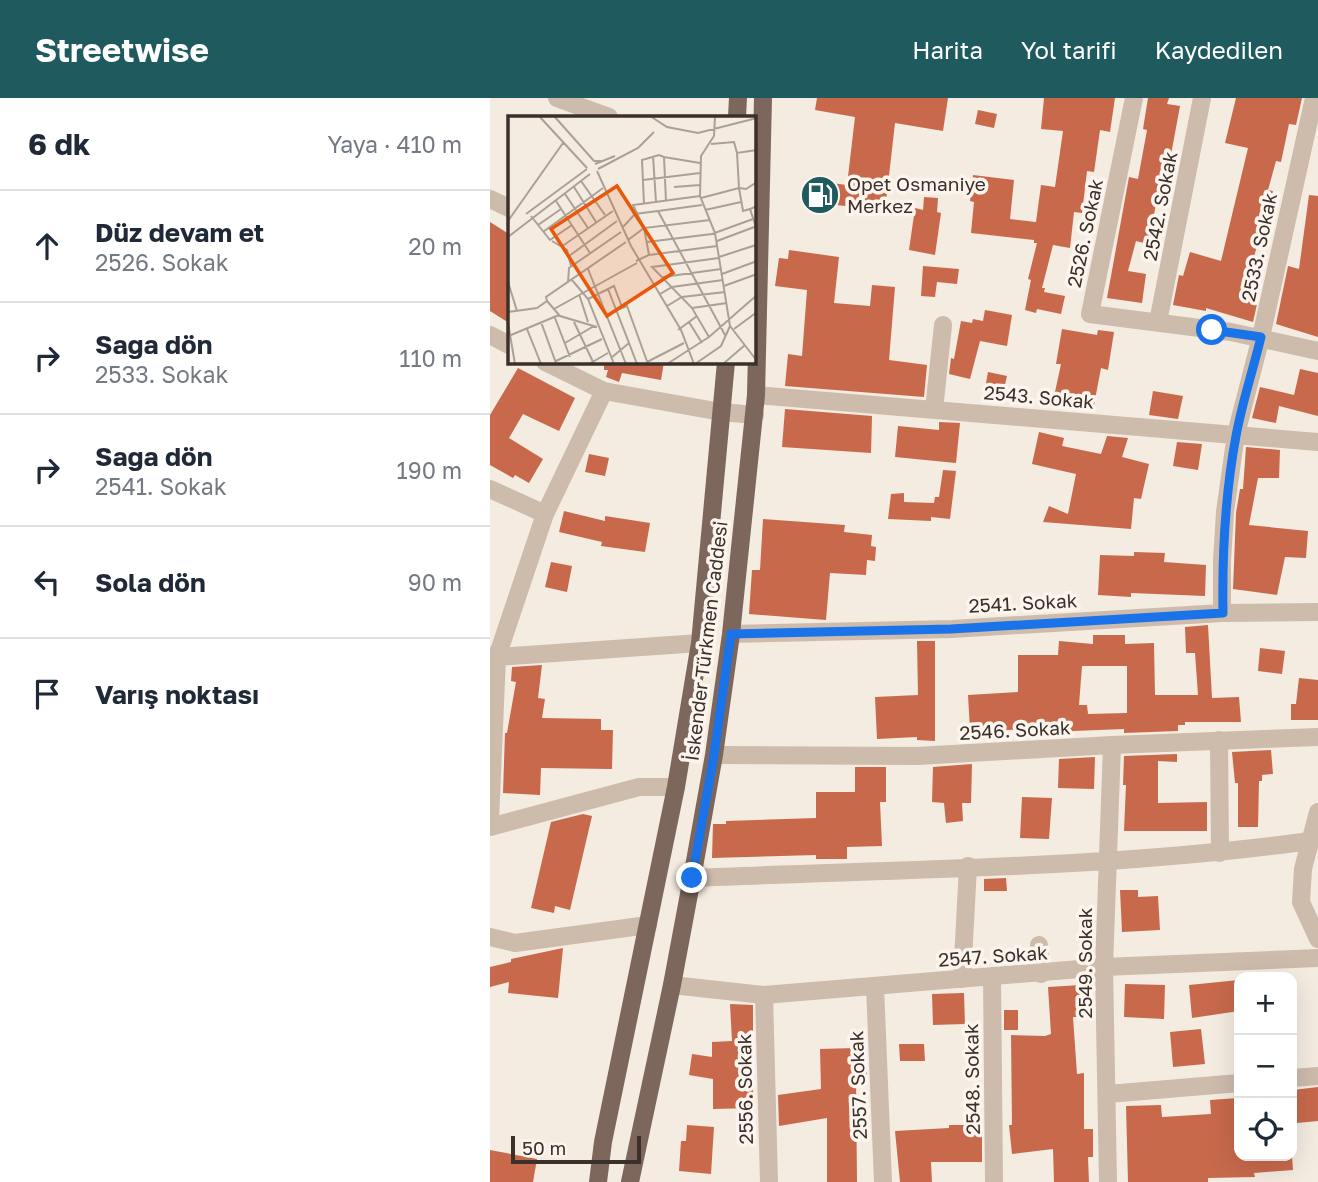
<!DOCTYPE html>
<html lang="tr">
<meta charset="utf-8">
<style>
:root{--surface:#fff;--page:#f6f6f7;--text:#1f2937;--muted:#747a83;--line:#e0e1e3;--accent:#1f5a5e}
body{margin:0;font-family:"Golos Text",sans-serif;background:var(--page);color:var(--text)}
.controls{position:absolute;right:21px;bottom:21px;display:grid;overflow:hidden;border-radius:14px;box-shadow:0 7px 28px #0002}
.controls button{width:63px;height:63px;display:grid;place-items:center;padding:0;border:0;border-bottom:2px solid var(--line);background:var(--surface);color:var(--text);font:35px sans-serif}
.scale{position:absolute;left:21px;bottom:18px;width:130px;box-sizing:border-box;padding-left:7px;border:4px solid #3b302b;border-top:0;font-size:19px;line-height:24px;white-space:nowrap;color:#3b302b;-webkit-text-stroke:5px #fbf5ee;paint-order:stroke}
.stop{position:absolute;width:21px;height:21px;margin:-16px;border:5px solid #1a73e8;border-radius:50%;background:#fff}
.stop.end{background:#1a73e8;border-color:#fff;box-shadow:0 2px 7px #0008}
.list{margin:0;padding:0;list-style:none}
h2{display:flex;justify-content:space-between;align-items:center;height:91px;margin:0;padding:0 28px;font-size:30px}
h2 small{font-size:23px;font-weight:400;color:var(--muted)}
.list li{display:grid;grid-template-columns:46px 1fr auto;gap:21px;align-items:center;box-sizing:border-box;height:112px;padding:0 28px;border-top:2px solid var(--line)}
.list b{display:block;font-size:26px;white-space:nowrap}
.list p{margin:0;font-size:23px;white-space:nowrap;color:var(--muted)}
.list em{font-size:23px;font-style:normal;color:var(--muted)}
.icon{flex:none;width:38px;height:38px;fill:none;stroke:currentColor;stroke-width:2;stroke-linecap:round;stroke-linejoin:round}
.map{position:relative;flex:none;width:828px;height:1084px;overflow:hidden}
header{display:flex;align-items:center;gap:42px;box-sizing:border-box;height:98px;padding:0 35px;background:var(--accent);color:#fff}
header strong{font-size:33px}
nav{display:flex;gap:38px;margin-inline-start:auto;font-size:24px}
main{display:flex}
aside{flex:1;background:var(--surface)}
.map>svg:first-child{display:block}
.building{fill:#c8694b;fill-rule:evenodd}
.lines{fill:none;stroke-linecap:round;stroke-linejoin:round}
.minor{stroke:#cdbbac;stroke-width:18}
.major{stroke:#7d675c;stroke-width:18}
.route{stroke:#1a73e8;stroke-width:9}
.labels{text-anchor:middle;stroke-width:7;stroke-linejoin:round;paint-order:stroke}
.poi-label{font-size:19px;fill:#3b302b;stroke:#fbf5ee;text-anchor:start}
.street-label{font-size:19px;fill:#3b302b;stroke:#fbf5ee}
.inset-road{fill:none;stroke:#aaa098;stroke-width:2}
.view{fill:#e8590c;fill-opacity:0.15;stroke:#e8590c;stroke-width:3.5}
.inset-edge{fill:none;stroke:#3b302b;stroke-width:3.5}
</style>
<header>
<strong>Streetwise</strong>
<nav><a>Harita</a><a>Yol tarifi</a><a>Kaydedilen</a></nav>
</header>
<main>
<aside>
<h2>6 dk<small>Yaya · 410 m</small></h2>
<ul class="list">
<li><svg class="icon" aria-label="ahead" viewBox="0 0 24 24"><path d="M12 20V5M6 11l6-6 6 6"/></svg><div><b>Düz devam et</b><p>2526. Sokak</p></div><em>20 m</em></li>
<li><svg class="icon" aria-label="right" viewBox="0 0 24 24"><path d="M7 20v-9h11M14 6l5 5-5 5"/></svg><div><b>Sağa dön</b><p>2533. Sokak</p></div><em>110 m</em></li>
<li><svg class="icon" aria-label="right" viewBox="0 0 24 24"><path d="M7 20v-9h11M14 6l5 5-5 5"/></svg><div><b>Sağa dön</b><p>2541. Sokak</p></div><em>190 m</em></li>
<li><svg class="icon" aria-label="left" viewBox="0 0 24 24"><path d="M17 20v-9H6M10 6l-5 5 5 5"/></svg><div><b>Sola dön</b></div><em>90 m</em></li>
<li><svg class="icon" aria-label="arrive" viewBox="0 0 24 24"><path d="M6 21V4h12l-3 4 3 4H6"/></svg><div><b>Varış noktası</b></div></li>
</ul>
</aside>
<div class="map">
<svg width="828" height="1084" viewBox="0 0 828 1084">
<rect width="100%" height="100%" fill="#f4ebe1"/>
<path class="building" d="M327,0H458L453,33L405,25L395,113L315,103L318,82L357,87L365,19L325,12Z
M554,0H625L620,34L610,32L604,74L597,73L592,115L584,114L580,150L563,147L552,190H555L554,194L575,198L571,216L547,211L546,215L535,212L541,182L538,181L547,145H544V142L481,135L484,104L480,103L483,77L524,82L520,121L546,124L551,87L565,89L573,33L551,31Z
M658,0H679L677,6L690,8L678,73L673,72L658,146L646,143L638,173L656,176L652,205L617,200L639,79L648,81L657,32L653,31Z
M746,0H812L806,27L799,26L791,64L786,63L778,92L783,93L763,162L769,163L762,191L770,193L763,224L716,210V213L683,207L689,177L693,178L700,154L731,163L758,50L735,45Z
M488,12L507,16L504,30L485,26Z
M819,97L828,98V239L786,226L798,168L809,171Z
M434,99L448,100L447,114L451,115L445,157L419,152L425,110L433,112Z
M0,124L19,136V225L0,213Z
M299,152L349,159L344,205L380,208L382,187L405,189L399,262L437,267L434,299L295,288L298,256L312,258L317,192L285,188L289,160L298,161Z
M433,168L469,171L467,186L447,184L445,199L431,198Z
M495,212L522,217L517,248L490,243L480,281L459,276L461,260L464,261L471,223L482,225L483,221L493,223Z
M572,231L607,237L608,232L624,234L618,272L611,270L604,307L589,305L590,299L565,294L571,266H566Z
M114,264H174L171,282L132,275L129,284L116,279L118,272H114Z
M28,270L85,300L69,333L33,316L19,340L53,361L39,385L25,377L23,380L0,367V317Z
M810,271L828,275V318L789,308L786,325L762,320L770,289L804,297Z
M498,274L517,278L513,295L495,291Z
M663,293L693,298L688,321L659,317Z
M295,311L382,318L381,355L292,349Z
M449,324L470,325L466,365L405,359L408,328L449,332Z
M549,334L574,340L572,348L611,356L617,338L638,340L632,359L659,366L651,401L644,400L641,431L553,424L559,408L578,416L586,376L542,366Z
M687,344L712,346L708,372L683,368Z
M756,349L790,352L789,380H768L759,427L818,433L816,460L795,459L787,497L743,491L746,415L750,391H753Z
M99,356L119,360L115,378L95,374Z
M453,372L466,373L460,421L441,419V423L398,421L401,396L414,395V404L444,405L445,399H449Z
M74,413L115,423V418L160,425L155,454L111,448L112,444L69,434Z
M273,421L355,427L354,434L382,437L381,448L386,449L385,463L377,462L376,477L340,475L336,522L259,516L262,472H270Z
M644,454L675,455L674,464L716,467L715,498L641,495V499L608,497L610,457L644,458Z
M61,464L82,468L77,494L55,489Z
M718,527L722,600L749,599L751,624H695V627H688V633L634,635V631L583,633V638L569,639V635H542V631L494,633V631L480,632L478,597L528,594V557H568L569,543L603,546V537H635V546L664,545L665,597H708L705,555H696L695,529ZM592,568H637V615L598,616L597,607H589Z
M427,543H445V643L427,642V639L387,641L385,599L428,597Z
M770,550L795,553L792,576L768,573Z
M52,567L48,600L55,601L52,620L111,621V632H123L122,671L51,670L50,697L13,695L15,635H17L26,584L21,583L22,569Z
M809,580L828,582V622H801V606H806Z
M781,652L783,676L772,677V683H769L768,729H748V685H745L742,654Z
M687,656V664L668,663V705L717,704V733H634L636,687H633L634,658Z
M605,659L604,691L568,690L569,661Z
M482,666L481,705H472L473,723L456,725L454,705L442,704L443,669Z
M365,669H396V704H390L392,748L357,749V761H326V757L222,760L223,726H236V723L326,720V694H365Z
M532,699L562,700L559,741L530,740Z
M93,716L102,718L80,812L65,808L64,815L41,810L61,724Z
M516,780L517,793H494V781Z
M630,792H648V799L668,798L670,832L632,834Z
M73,850L68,900L18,895L19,884L0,889V869L21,864V861Z
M749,882V913L702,920L699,887Z
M635,886L675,887L674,921L634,919Z
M591,887L593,919H583L587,976L594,975V1031H603V1059H598L599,1084H564L563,1051L522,1056L519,1027H522L521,937L555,938L561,936L558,889Z
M474,895L475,926L443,927L442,896Z
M240,906L263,907V1010L223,1011V981L199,977L202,956L222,959V944L242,943Z
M514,912H528V932H514Z
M711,931L715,966L683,969L680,934Z
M409,946H434L435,963H410Z
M365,950L366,966H377V983H366L367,1084H337V1020L289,1028L288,997L331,991L330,951Z
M828,989V1023L807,1025L803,992Z
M748,1000L749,1058H802L803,1072L764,1075L765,1079L718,1080V1084H638L636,1008L671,1007L672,1019L721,1016L720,1002Z
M197,1027L224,1029L221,1076L189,1073L191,1043H196Z
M459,1027H492V1064H441L442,1084H410L405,1033L459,1030Z
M0,1052L47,1061L43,1084H0Z"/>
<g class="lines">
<path class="minor" d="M67,0L119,19
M644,0L600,216L741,234L828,253
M0,101L19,110
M668,224L712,0
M0,237L19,247
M55,264L114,293
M266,297L828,344
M444,312L453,227
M0,391L55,416
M732,515V463L735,414L746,336L771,239L824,0
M241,536L462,531L732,515L828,514
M0,558L7,559L55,416L114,293L231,314L265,317
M729,642L730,755
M224,657L427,658L622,647L828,639
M828,714L813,771L811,804L828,841
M0,723L7,559L210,545
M0,729L149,689H186
M202,780C408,771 616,771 820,743
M0,839L25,845L158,827
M549,847L551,876
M502,878L504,1084
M472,881L478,768
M182,887L274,897L614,869L828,860
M385,888L393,1084
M274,897L279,1084
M802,980L828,978
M618,996L749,985
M618,1084L614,869L622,647"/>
<path class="major" d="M247,19L248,0
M108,1084L113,1044L186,689L210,545L236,264
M140,1084L182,887L202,780L224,657L241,536L266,297L273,0"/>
</g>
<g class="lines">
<path class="route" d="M202,780L224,657L241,536L461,531L733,515C732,455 735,397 746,338C752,305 763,272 771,239L722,232"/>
</g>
<defs>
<g id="fuel-disc" transform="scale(2.0125)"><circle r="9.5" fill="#1f5a5e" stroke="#fbf5ee"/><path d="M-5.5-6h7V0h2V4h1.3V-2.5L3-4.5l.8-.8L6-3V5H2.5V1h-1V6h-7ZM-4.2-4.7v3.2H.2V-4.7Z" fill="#fff"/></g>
</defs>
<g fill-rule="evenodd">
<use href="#fuel-disc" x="330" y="97"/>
</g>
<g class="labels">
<g class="poi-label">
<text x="357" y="93">Opet Osmaniye<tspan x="357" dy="22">Merkez</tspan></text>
</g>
<g class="street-label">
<text transform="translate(670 108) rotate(-79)" y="7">2542. Sokak</text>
<text transform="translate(595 135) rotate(-78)" y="7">2526. Sokak</text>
<text transform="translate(769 149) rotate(-78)" y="7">2533. Sokak</text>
<text transform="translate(549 299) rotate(5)" y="7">2543. Sokak</text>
<text transform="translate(533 505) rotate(-3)" y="7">2541. Sokak</text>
<text transform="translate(216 543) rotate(-83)" y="7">İskender Türkmen Caddesi</text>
<text transform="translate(525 632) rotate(-3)" y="7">2546. Sokak</text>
<text transform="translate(503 858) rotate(-4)" y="7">2547. Sokak</text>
<text transform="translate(595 865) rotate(-90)" y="7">2549. Sokak</text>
<text transform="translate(482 981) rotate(-91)" y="7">2548. Sokak</text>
<text transform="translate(368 987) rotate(-92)" y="7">2557. Sokak</text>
<text transform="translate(255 991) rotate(-91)" y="7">2556. Sokak</text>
</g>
</g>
<g transform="translate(18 18)">
<rect width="248" height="248" fill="#f4ebe1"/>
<path class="inset-road" d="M31,0L79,52M46,0L86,45H94M142,0L159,11L190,17L249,2M203,28L226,26L229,37L249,34M229,37L231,72L238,73L249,66M145,40L148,86M156,41L192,47M87,48L107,40M90,53L130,32L146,16M89,55L123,130L173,214L186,248M135,64L192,57M73,65L97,99M66,71L88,106M166,71L192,69M57,78L80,112M193,82L231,72L235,95L242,93M48,85L82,137M136,88L134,44L151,39L156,41L158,85M194,89L150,95L217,219M197,94L233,86M18,98L79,53M23,100L42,124L64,109M0,105L55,27M30,109L53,93M115,111L127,98L150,95M248,111L242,93L249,90M35,116L95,72M0,121L82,58M120,124L136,112L125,89L192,80M44,125L59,134L63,150M209,125L249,110M139,126L204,118L245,103M53,131L105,95M141,139L209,130M61,140L109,105M211,141L248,129M211,142L144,151L184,192L201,221L249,179M128,145L141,139L136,112L202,104M80,153L118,248M214,158L249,145M155,161L213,153M64,164L80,183L106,248M0,166L9,195M60,167L61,152L113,116M216,170L249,158M100,173L121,227L103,242M71,178L80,206M152,178L164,171L215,164M80,183L106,170L114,191M39,185L38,181L118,126M39,185L52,200L89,211M159,190L174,181L217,176M184,192L219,187M46,193L129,147M109,194L119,190L140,248M0,196L29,192L39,185M47,202L62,241M33,206L48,247M66,206L86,248M181,206L194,227M0,207L7,248M222,210L249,245M19,213L33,248M226,213L249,196M170,214L189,200M3,219L51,199M57,227L86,210M121,227L129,248M48,245L94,223M139,246L176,227M81,248L100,237M159,248L201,221M187,248L213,230L222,210L207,117L192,80L193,40L206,20L207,0M215,248L237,229"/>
<path class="view" d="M109,70L165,157L99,200L43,113Z"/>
<rect width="248" height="248" class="inset-edge"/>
</g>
</svg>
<div class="controls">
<button>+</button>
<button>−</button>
<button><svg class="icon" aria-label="locate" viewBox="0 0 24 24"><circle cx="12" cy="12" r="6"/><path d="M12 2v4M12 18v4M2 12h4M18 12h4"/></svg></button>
</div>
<div class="scale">50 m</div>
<div class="stop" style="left:722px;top:232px"></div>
<div class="stop end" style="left:202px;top:780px"></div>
</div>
</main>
